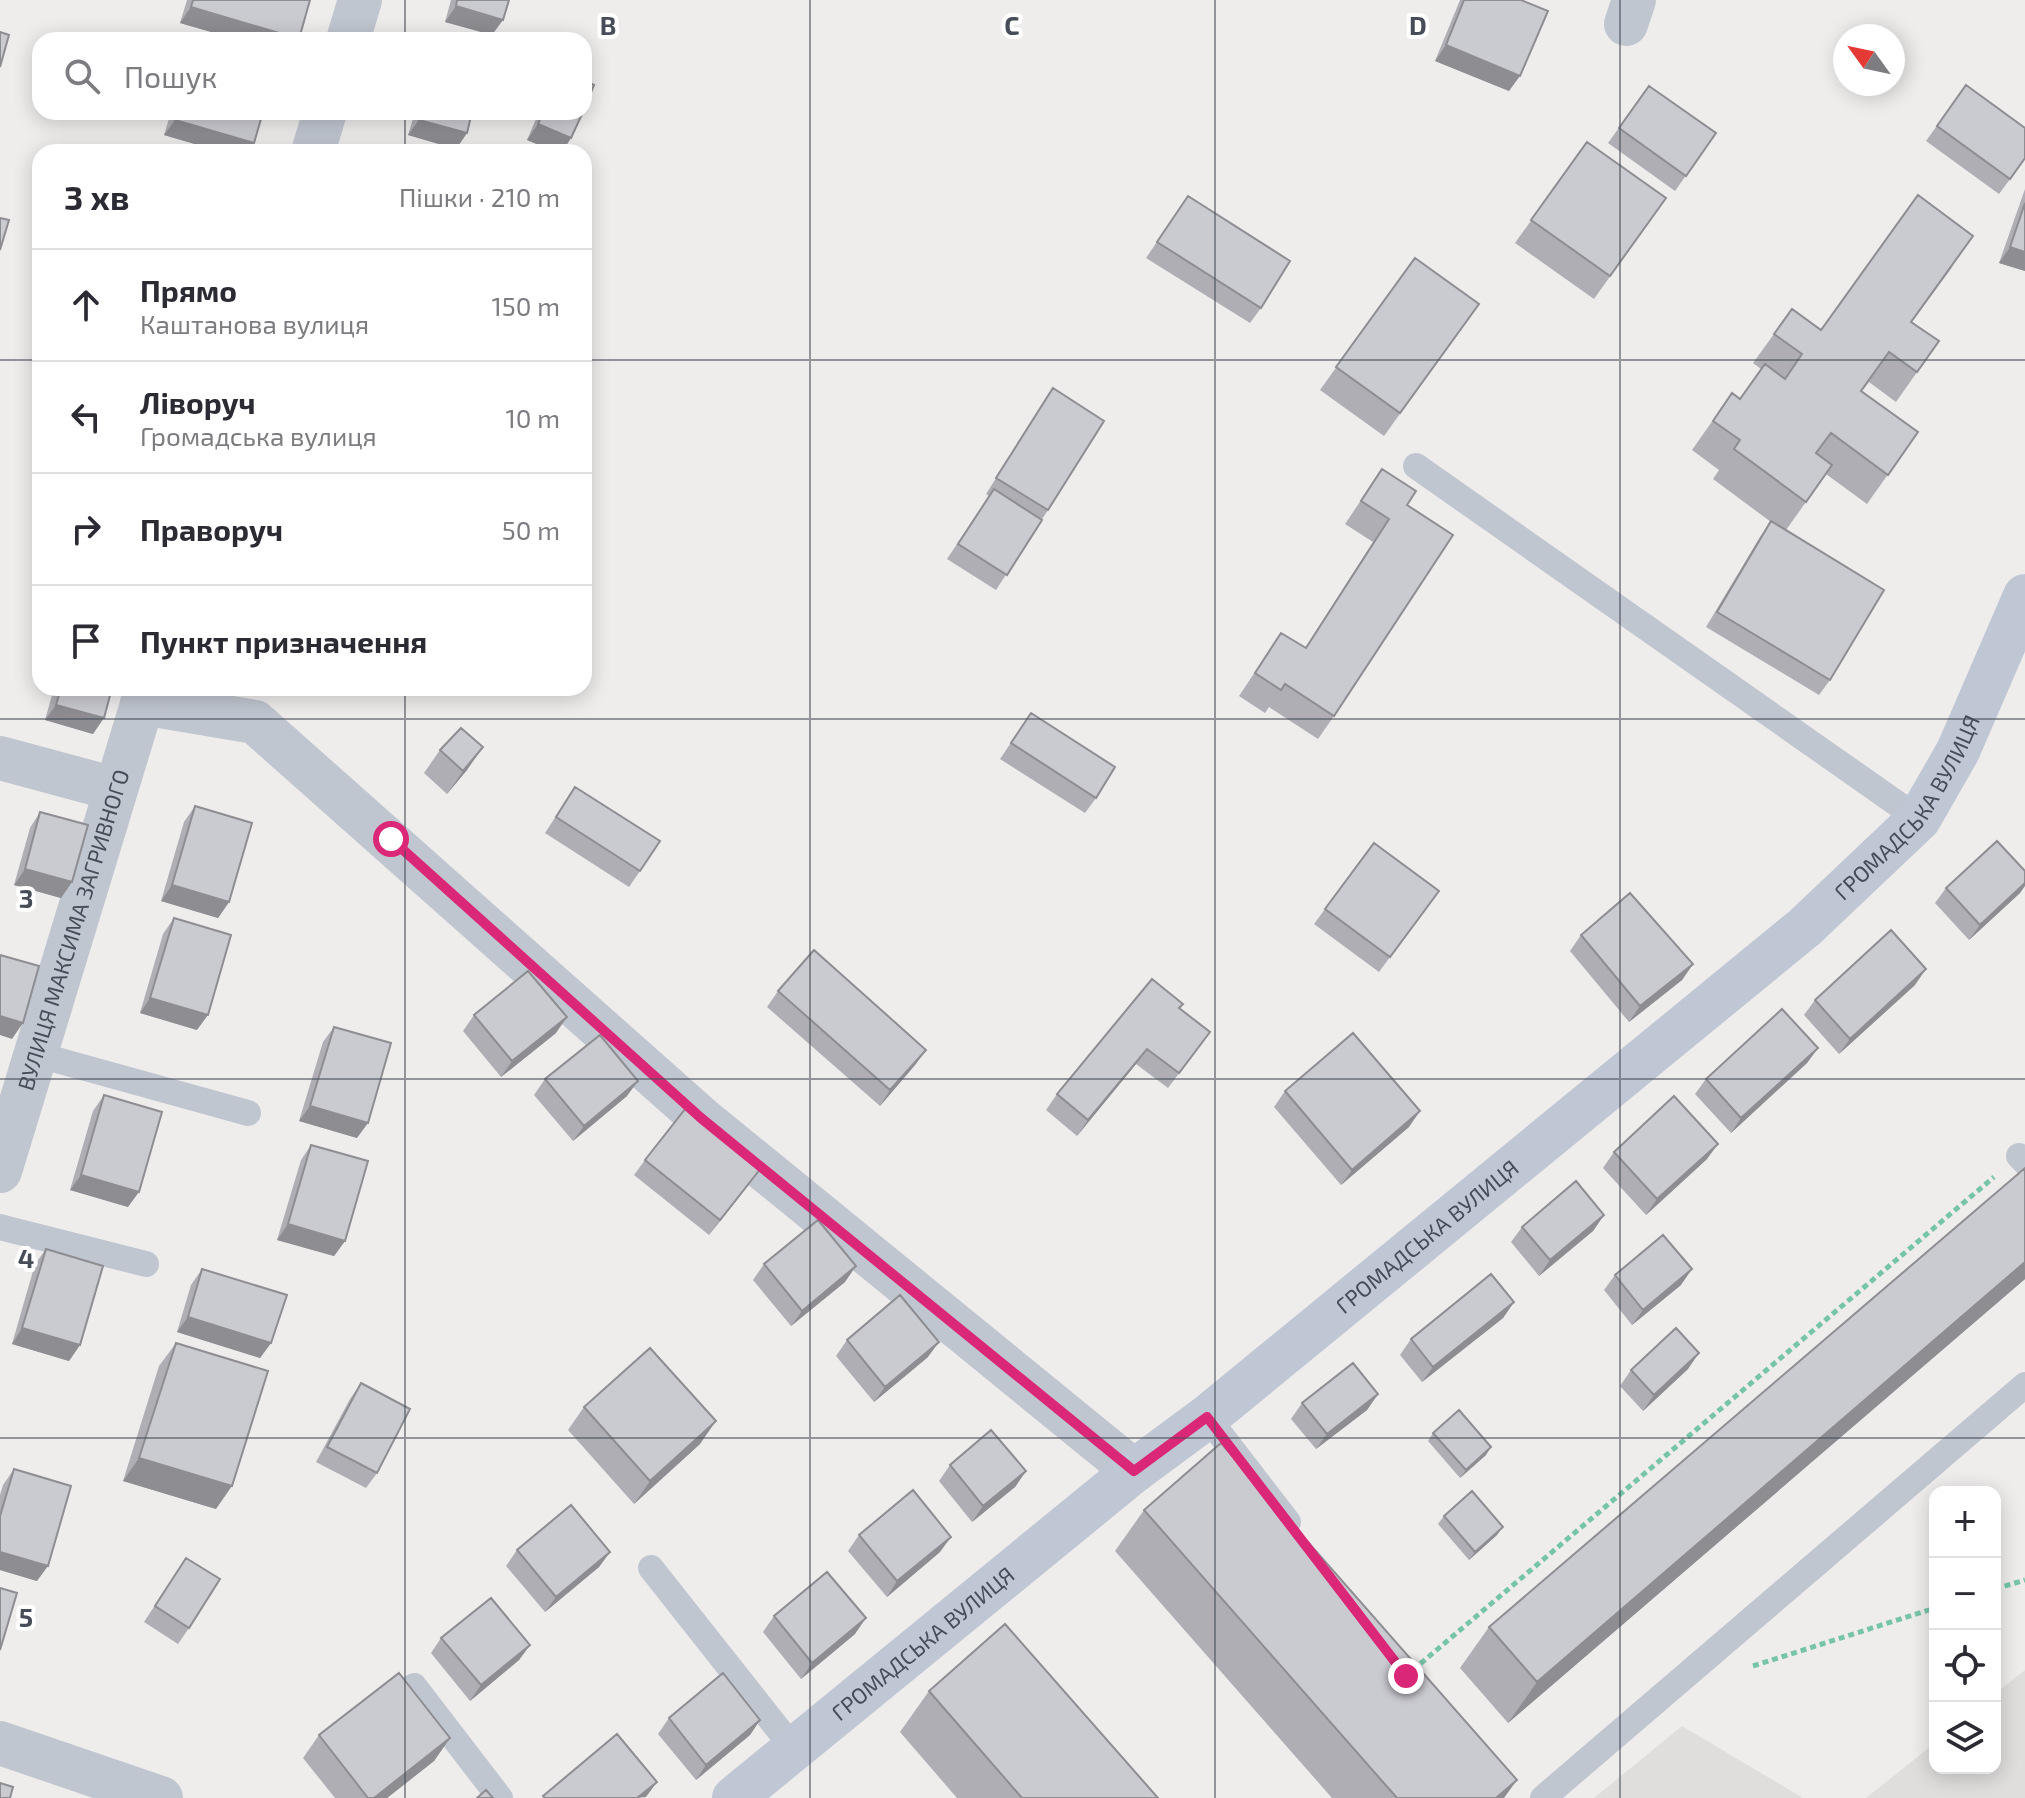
<!DOCTYPE html>
<html lang="uk">
<meta charset="utf-8">
<style>
:root{--surface:#fff;--page:#f2f2f3;--text:#2b2b33;--muted:#7c7c81;--line:#e1e1e2}
body{margin:0;font-family:"Exo 2",sans-serif;background:var(--page);color:var(--text)}
.controls{position:absolute;right:24px;bottom:24px;display:grid;overflow:hidden;border-radius:16px;box-shadow:0 4px 20px #0003}
.controls button{width:72px;height:72px;display:grid;place-items:center;padding:0;border:0;border-bottom:2px solid var(--line);background:var(--surface);color:var(--text);font:40px sans-serif}
.compass{position:absolute;left:1833px;top:24px;width:72px;height:72px;border-radius:50%;background:var(--surface);box-shadow:0 4px 20px #0003;rotate:303deg}
.stop{position:absolute;width:24px;height:24px;margin:-18px;border:6px solid #db2777;border-radius:50%;background:#fff}
.stop.end{background:#db2777;border-color:#fff;box-shadow:0 2px 8px #0008}
.list{margin:0;padding:0;list-style:none}
h2{display:flex;justify-content:space-between;align-items:center;height:104px;margin:0;padding:0 32px;font-size:34px}
h2 small{font-size:26px;font-weight:400;color:var(--muted)}
.list li{display:grid;grid-template-columns:52px 1fr auto;gap:24px;align-items:center;box-sizing:border-box;height:112px;padding:0 32px;border-top:2px solid var(--line)}
.list b{display:block;font-size:30px;white-space:nowrap}
.list p{margin:0;font-size:26px;white-space:nowrap;color:var(--muted)}
.list em{font-size:26px;font-style:normal;color:var(--muted)}
.icon{flex:none;width:44px;height:44px;fill:none;stroke:currentColor;stroke-width:2;stroke-linecap:round;stroke-linejoin:round}
.map{position:relative;flex:none;width:2025px;height:1798px;overflow:hidden}
.search{position:absolute;background:var(--surface);box-shadow:0 4px 20px #0003;left:32px;top:32px;width:560px;height:88px;display:flex;align-items:center;gap:20px;box-sizing:border-box;padding:0 28px;border-radius:24px;color:var(--muted);font-size:30px}
.panel{position:absolute;background:var(--surface);box-shadow:0 4px 20px #0003;left:32px;top:144px;width:560px;height:552px;border-radius:24px}
.map>svg:first-child{display:block}
.education{fill:#e0dddd}
.lines{fill:none;stroke-linecap:round;stroke-linejoin:round}
.path{stroke:#77c5a8;stroke-width:5;stroke-dasharray:6 4;stroke-linecap:butt}
.lane{stroke:#c0c6d0;stroke-width:26}
.street{stroke:#c0c6d0;stroke-width:44}
.secondary{stroke:#c0c7d4;stroke-width:44}
.wall{fill:#aeaeb4}
.shaded-wall{fill:#8d8d92}
.building{fill:#cacad1;stroke:#8d8d92;stroke-width:2}
.route{stroke:#db2777;stroke-width:10}
.grid{fill:none;stroke:#464d58;stroke-width:2;stroke-opacity:0.55}
.labels{text-anchor:middle;stroke-width:8;stroke-linejoin:round;paint-order:stroke}
.street-label{font-size:22px;fill:#464d58;stroke:#fff}
.grid-label{font-size:26px;text-anchor:middle;font-weight:bold;fill:#464d58;stroke:#fff;stroke-width:8;stroke-linejoin:round;paint-order:stroke}
</style>
<div class="map">
<svg width="2025" height="1798" viewBox="0 0 2025 1798">
<rect width="100%" height="100%" fill="#efecec"/>
<path class="education" d="M2025,1670V1798H1866L1935,1743V1768H1995V1694Z
M1682,1726L1803,1798H1594Z"/>
<g class="lines">
<path class="path" d="M1995,1589L2025,1580
M1753,1666L1935,1608
M1413,1670L1994,1177"/>
<path class="lane" d="M1416,466L1919,819
M35,1054L248,1113
M2019,1156L2025,1162
M0,1227L146,1264
M1207,1417L1288,1522
M651,1568L794,1749
M414,1686L500,1798
M1543,1798L2025,1385"/>
<g class="street">
<path d="M1626,24L1634,0"/>
<path d="M348,40L360,0"/>
<path d="M313,152L325,112"/>
<path d="M142,703L255,722L701,1118L1134,1471"/>
<path d="M0,758L115,789"/>
<path id="s1" d="M0,1171L147,688"/>
<path d="M0,1743L161,1798"/>
</g>
<path class="secondary" id="s2" d="M734,1798L1134,1471L1207,1417L1805,927L1919,819L1958,751L2025,596"/>
</g>
<path class="wall" d="M187,0H310L298,40H239L180,23Z
M451,0H509L492,35L445,22Z
M1460,0H1521L1509,91L1435,61Z
M1966,85L2025,159L1999,194L1926,141Z
M1649,86L1716,133L1675,191L1608,143Z
M171,112H263L254,143L247,152H222L164,135Z
M415,112H472L467,133L456,149L408,135Z
M539,112H583L571,138L562,152H556L527,140Z
M1587,142L1666,198L1594,299L1515,243Z
M2025,189V271L1999,263Z
M1188,196L1261,308L1250,323L1146,258Z
M1415,258L1479,304L1384,436L1320,390Z
M1953,266L1912,322L1939,341L1896,402L1869,382L1862,391L1918,432L1867,504L1826,474L1786,530L1830,680L1819,695L1706,627L1760,537L1771,522L1713,479L1719,470L1692,450L1732,393L1740,399L1761,369L1753,363L1774,334L1821,330Z
M1053,388L1048,510L996,590L947,559L989,496L986,494Z
M1382,469L1407,505L1334,716L1318,739L1269,707L1265,713L1239,696L1281,633L1305,648L1373,542L1345,524Z
M54,688H112L93,734L45,720Z
M1031,713L1096,798L1085,813L1000,759Z
M440,750L467,770L447,794L424,773Z
M575,787L640,871L629,887L545,833Z
M195,806L229,902L218,918L161,901L184,822Z
M40,812L72,882L61,898L14,885L30,828Z
M1946,888L2020,893L1969,940L1935,903Z
M1439,891L1379,972L1314,924L1325,909Z
M174,918L197,1030L140,1013L163,934Z
M1581,935L1693,964L1682,980L1629,1022L1570,951Z
M1915,985L1839,1054L1804,1015L1815,1000Z
M778,991L926,1050L915,1065L880,1106L767,1007Z
M1180,1009L1199,1047L1168,1088L1136,1064L1077,1136L1046,1110L1057,1094Z
M474,1015L556,1033L501,1077L463,1031Z
M334,1027L357,1138L299,1121L323,1042Z
M1818,1048L1807,1063L1731,1133L1695,1094L1706,1079Z
M545,1079L627,1096L573,1141L534,1095Z
M1285,1091L1409,1127L1341,1185L1274,1107Z
M104,1095L128,1207L70,1190L93,1111Z
M311,1145L345,1241L334,1256L277,1240L301,1160Z
M1614,1152L1707,1159L1646,1215L1603,1168Z
M645,1160L750,1183L709,1235L634,1175Z
M2025,1168V1279L1508,1723L1460,1668L1489,1627Z
M1604,1215L1593,1231L1539,1276L1511,1242L1522,1227Z
M46,1249L80,1345L69,1361L12,1344L35,1264Z
M764,1264L845,1282L791,1326L753,1280Z
M202,1269L271,1343L260,1358L177,1332L191,1285Z
M1615,1275L1681,1285L1632,1325L1604,1290Z
M1514,1302L1503,1318L1422,1382L1400,1355L1411,1339Z
M847,1340L928,1357L874,1402L836,1356Z
M176,1343L216,1509L123,1481L159,1366Z
M1688,1369L1643,1411L1620,1386L1631,1370Z
M361,1383L377,1473L366,1488L316,1462L350,1399Z
M1378,1394L1367,1410L1316,1449L1291,1419L1302,1403Z
M584,1407L700,1444L634,1504L568,1430Z
M1433,1433L1486,1455L1460,1478L1428,1441Z
M950,1465L1026,1471L1015,1487L972,1522L939,1481Z
M14,1469L37,1581L0,1570V1495L3,1485Z
M1144,1510L1504,1798H1332L1115,1551Z
M1444,1516L1497,1535L1469,1560L1438,1524Z
M859,1535L940,1552L887,1597L848,1551Z
M517,1550L610,1552L599,1567L545,1612L506,1566Z
M186,1558L189,1628L178,1644L144,1622Z
M774,1616L855,1634L801,1679L763,1632Z
M441,1638L530,1645L519,1660L470,1701L431,1653Z
M929,1691L1158,1798H957L900,1732Z
M669,1718L760,1720L750,1735L696,1780L658,1734Z
M319,1735L450,1738L434,1761L387,1798H335L303,1758Z"/>
<path class="shaded-wall" d="M456,6L503,20L492,35L445,22Z
M191,7L299,39L298,40H239L180,23Z
M1446,45L1520,76L1509,91L1435,61Z
M175,120L254,143L247,152H222L164,135Z
M419,120L467,133L456,149L408,135Z
M538,124L571,138L562,152H556L527,140Z
M2010,247L2025,252V271L1999,263Z
M56,705L104,718L93,734L45,720Z
M483,747L467,770L447,794L463,771Z
M25,869L72,882L61,898L14,885Z
M2025,883V886L2020,893L1969,940L1980,925Z
M172,885L229,902L218,918L161,901Z
M1693,964L1682,980L1629,1022L1640,1006Z
M1926,969L1915,985L1839,1054L1850,1039Z
M150,998L208,1015L197,1030L140,1013Z
M0,1016L23,1023L12,1039L0,1035Z
M567,1017L556,1033L501,1077L512,1061Z
M1818,1048L1807,1063L1731,1133L1741,1118Z
M1147,1049L1136,1064L1077,1136L1088,1120Z
M926,1050L915,1065L880,1106L890,1090Z
M638,1081L627,1096L573,1141L584,1126Z
M310,1106L368,1123L357,1138L299,1121Z
M1420,1111L1409,1127L1341,1185L1352,1170Z
M1718,1144L1707,1159L1646,1215L1657,1199Z
M761,1168L750,1183L709,1235L720,1220Z
M81,1175L139,1192L128,1207L70,1190Z
M1604,1215L1593,1231L1539,1276L1550,1260Z
M288,1224L345,1241L334,1256L277,1240Z
M2025,1262V1279L1508,1723L1537,1682Z
M856,1266L845,1282L791,1326L802,1311Z
M1692,1269L1681,1285L1632,1325L1643,1310Z
M1514,1302L1503,1318L1422,1382L1433,1367Z
M188,1317L271,1343L260,1358L177,1332Z
M22,1328L80,1345L69,1361L12,1344Z
M939,1342L928,1357L874,1402L885,1387Z
M1699,1353L1688,1369L1643,1411L1654,1395Z
M1378,1394L1367,1410L1316,1449L1327,1434Z
M716,1421L700,1444L634,1504L650,1481Z
M1491,1447L1486,1455L1460,1478L1466,1470Z
M139,1458L232,1486L216,1509L123,1481Z
M1026,1471L1015,1487L972,1522L983,1506Z
M1503,1527L1497,1535L1469,1560L1475,1552Z
M951,1537L940,1552L887,1597L897,1581Z
M0,1552L48,1566L37,1581L0,1570Z
M610,1552L599,1567L545,1612L556,1597Z
M866,1618L855,1634L801,1679L812,1663Z
M530,1645L519,1660L470,1701L481,1685Z
M760,1720L750,1735L696,1780L706,1765Z
M450,1738L434,1761L387,1798H374Z
M1517,1780L1504,1798H1496Z
M657,1782L646,1797L637,1798Z"/>
<path class="building" d="M193,0H310L299,39L191,7Z
M457,0H509L503,20L456,6Z
M1464,0H1521L1548,11L1520,76L1446,45Z
M0,32L9,35L0,67Z
M584,80L594,85L584,109Z
M1966,85L2025,128V158L2010,179L1937,126Z
M1649,86L1716,133L1686,176L1619,128Z
M178,112H263L254,143L175,120Z
M421,112H472L467,133L419,120Z
M543,112H583L571,138L538,124Z
M1587,142L1666,198L1610,276L1531,220Z
M1918,195L1973,236L1911,322L1939,341L1917,372L1889,352L1861,391L1918,432L1888,475L1831,433L1816,453L1832,465L1806,502L1734,449L1740,440L1713,421L1732,393L1740,399L1765,364L1785,379L1802,354L1774,334L1792,309L1821,330Z
M1188,196L1290,261L1261,308L1157,242Z
M2025,203V252L2010,247Z
M0,218L9,220L0,250Z
M1415,258L1479,304L1400,413L1336,367Z
M1053,388L1104,421L1048,510L996,478Z
M1382,469L1416,491L1407,505L1453,535L1334,716L1285,684L1281,690L1255,673L1281,633L1306,648L1389,519L1361,501Z
M994,489L1042,520L1007,575L958,544Z
M1771,521L1884,590L1830,680L1717,612Z
M61,688H112L104,718L56,705Z
M1031,713L1115,767L1096,798L1011,743Z
M461,728L483,747L463,771L440,750Z
M575,787L660,841L640,871L556,817Z
M195,806L252,823L229,902L172,885Z
M40,812L88,825L72,882L25,869Z
M1997,841L2025,871V883L1980,925L1946,888Z
M1374,843L1439,891L1390,957L1325,909Z
M1630,893L1693,964L1640,1006L1581,935Z
M174,918L231,935L208,1015L150,998Z
M1891,930L1926,969L1850,1039L1815,1000Z
M814,950L926,1050L890,1090L778,991Z
M0,955L39,966L23,1023L0,1016Z
M528,971L567,1017L512,1061L474,1015Z
M1152,979L1183,1004L1179,1008L1210,1032L1179,1073L1147,1049L1088,1120L1057,1094Z
M1782,1009L1818,1048L1741,1118L1706,1079Z
M334,1027L391,1043L368,1123L310,1106Z
M1353,1033L1420,1111L1352,1170L1285,1091Z
M600,1035L638,1081L584,1126L545,1079Z
M104,1095L162,1112L139,1192L81,1175Z
M1674,1096L1718,1144L1657,1199L1614,1152Z
M686,1108L761,1168L720,1220L645,1160Z
M311,1145L368,1161L345,1241L288,1224Z
M2025,1168V1262L1537,1682L1489,1627Z
M1576,1181L1604,1215L1550,1260L1522,1227Z
M818,1220L856,1266L802,1311L764,1264Z
M1663,1235L1692,1269L1643,1310L1615,1275Z
M46,1249L103,1266L80,1345L22,1328Z
M202,1269L287,1295L271,1343L188,1317Z
M1491,1274L1514,1302L1433,1367L1411,1339Z
M900,1295L939,1342L885,1387L847,1340Z
M1676,1328L1699,1353L1654,1395L1631,1370Z
M176,1343L268,1371L232,1486L139,1458Z
M650,1348L716,1421L650,1481L584,1407Z
M1353,1363L1378,1394L1327,1434L1302,1403Z
M361,1383L410,1409L377,1473L327,1447Z
M1459,1410L1491,1447L1466,1470L1433,1433Z
M991,1430L1026,1471L983,1506L950,1465Z
M1221,1443L1517,1780L1496,1798H1397L1144,1510Z
M14,1469L71,1486L48,1566L0,1552V1516Z
M913,1490L951,1537L897,1581L859,1535Z
M1472,1491L1503,1527L1475,1552L1444,1516Z
M571,1505L610,1552L556,1597L517,1550Z
M186,1558L220,1579L189,1628L155,1606Z
M827,1572L866,1618L812,1663L774,1616Z
M0,1588L17,1593L0,1650Z
M491,1598L530,1645L481,1685L441,1638Z
M1005,1624L1158,1798H1022L929,1691Z
M399,1673L450,1738L374,1798H368L319,1735Z
M723,1673L760,1720L706,1765L669,1718Z
M617,1734L657,1782L637,1798H545L543,1796Z
M0,1783L13,1787L10,1798H0Z
M486,1790L493,1798H477Z"/>
<g class="lines">
<path class="route" d="M391,839L701,1118L1134,1471L1207,1417L1406,1676"/>
</g>
<path class="grid" d="M405,0V40M810,0V1798M1215,0V1798M1620,0V1798M405,112V152M0,360H40M584,360H2025M405,688V1798M0,719H2025M0,1079H2025M0,1438H2025"/>
<g class="labels">
<g class="street-label">
<text dy="8" stroke="none"><textPath href="#s2" startOffset="1540">ГРОМАДСЬКА ВУЛИЦЯ</textPath></text>
<text dy="8" stroke="none"><textPath href="#s1" startOffset="252">ВУЛИЦЯ МАКСИМА ЗАГРИВНОГО</textPath></text>
<text dy="8" stroke="none"><textPath href="#s2" startOffset="892">ГРОМАДСЬКА ВУЛИЦЯ</textPath></text>
<text dy="8" stroke="none"><textPath href="#s2" startOffset="244">ГРОМАДСЬКА ВУЛИЦЯ</textPath></text>
</g>
</g>
<g class="grid-label">
<text x="608" y="35">B</text>
<text x="1012" y="35">C</text>
<text x="1418" y="35">D</text>
<text x="26" y="908">3</text>
<text x="26" y="1268">4</text>
<text x="26" y="1627">5</text>
</g>
</svg>
<div class="controls">
<button>+</button>
<button>−</button>
<button><svg class="icon" aria-label="locate" viewBox="0 0 24 24"><circle cx="12" cy="12" r="6"/><path d="M12 2v4M12 18v4M2 12h4M18 12h4"/></svg></button>
<button><svg class="icon" aria-label="layers" viewBox="0 0 24 24"><path d="M12 4l9 5-9 5-9-5zM3 14l9 5 9-5"/></svg></button>
</div>
<svg class="compass" viewBox="-18 -18 36 36"><path d="M0-13l5 13h-10z" fill="#e53935"/><path d="M0 13l5-13h-10z" fill="#7c7c81"/></svg>
<div class="stop" style="left:391px;top:839px"></div>
<div class="stop end" style="left:1406px;top:1676px"></div>
<div class="search"><svg class="icon" aria-label="search" viewBox="0 0 24 24"><circle cx="10" cy="10" r="6"/><path d="M15 15l6 6"/></svg>Пошук</div>
<section class="panel">
<h2>3 хв<small>Пішки · 210 m</small></h2>
<ul class="list">
<li><svg class="icon" aria-label="ahead" viewBox="0 0 24 24"><path d="M12 20V5M6 11l6-6 6 6"/></svg><div><b>Прямо</b><p>Каштанова вулиця</p></div><em>150 m</em></li>
<li><svg class="icon" aria-label="left" viewBox="0 0 24 24"><path d="M17 20v-9H6M10 6l-5 5 5 5"/></svg><div><b>Ліворуч</b><p>Громадська вулиця</p></div><em>10 m</em></li>
<li><svg class="icon" aria-label="right" viewBox="0 0 24 24"><path d="M7 20v-9h11M14 6l5 5-5 5"/></svg><div><b>Праворуч</b></div><em>50 m</em></li>
<li><svg class="icon" aria-label="arrive" viewBox="0 0 24 24"><path d="M6 21V4h12l-3 4 3 4H6"/></svg><div><b>Пункт призначення</b></div></li>
</ul>
</section>
</div>
